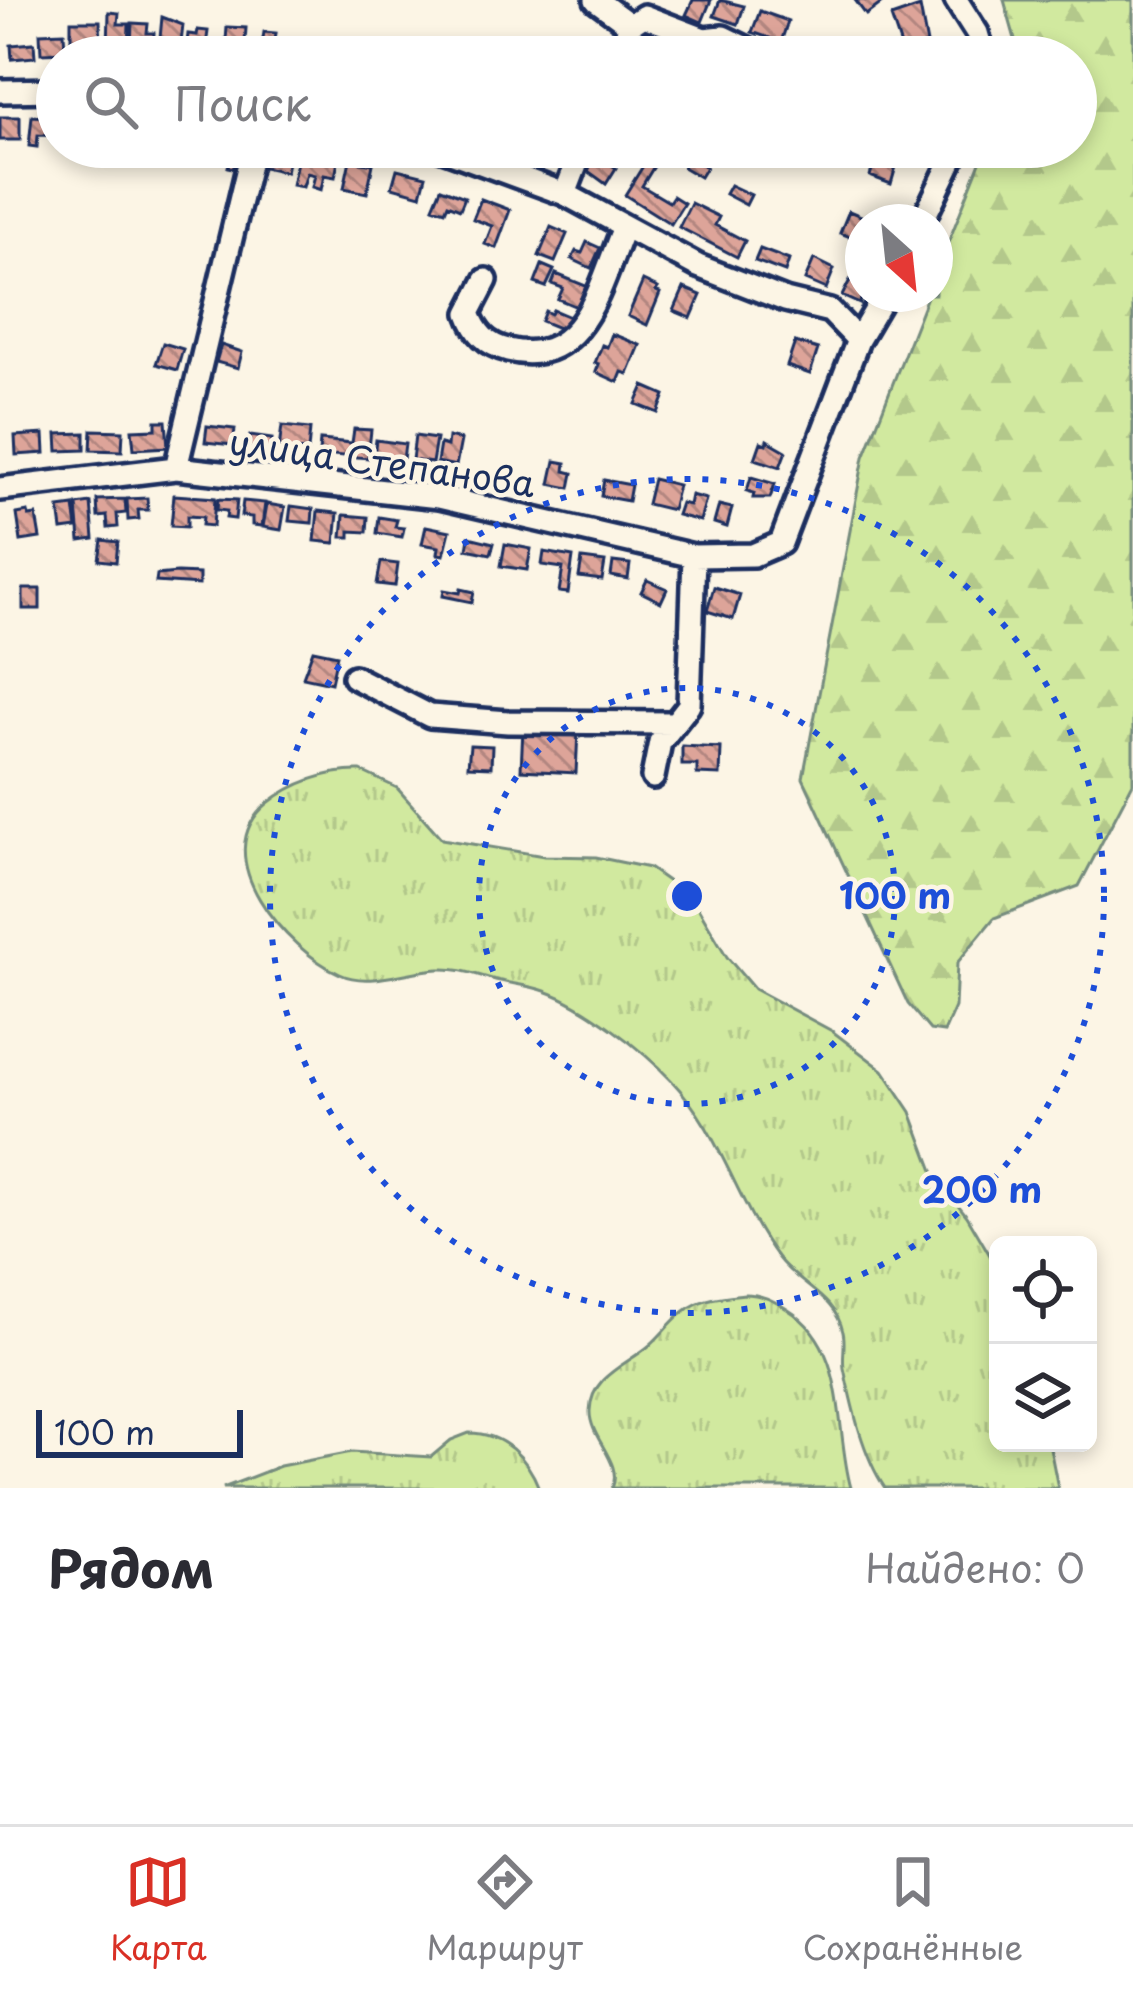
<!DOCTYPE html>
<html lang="ru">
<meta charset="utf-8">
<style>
:root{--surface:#fff;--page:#f2f2f3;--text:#2b2b33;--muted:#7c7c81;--line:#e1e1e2;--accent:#d93025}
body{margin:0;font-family:"Playpen Sans",sans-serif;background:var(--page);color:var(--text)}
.controls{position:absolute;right:36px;bottom:36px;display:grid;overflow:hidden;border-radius:18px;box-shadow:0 6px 18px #0003}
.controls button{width:108px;height:108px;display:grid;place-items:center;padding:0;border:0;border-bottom:3px solid var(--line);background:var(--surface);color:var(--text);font:60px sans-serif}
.compass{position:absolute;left:845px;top:204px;width:108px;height:108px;border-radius:50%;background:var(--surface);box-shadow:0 6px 18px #0003;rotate:153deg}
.scale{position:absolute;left:36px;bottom:30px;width:207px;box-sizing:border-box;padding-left:12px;border:6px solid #1b2f5e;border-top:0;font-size:33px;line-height:42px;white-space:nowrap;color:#1b2f5e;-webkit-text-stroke:9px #fcf5e5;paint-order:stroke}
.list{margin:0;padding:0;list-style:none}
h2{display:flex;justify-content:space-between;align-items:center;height:156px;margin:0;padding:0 48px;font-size:51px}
h2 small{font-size:39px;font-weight:400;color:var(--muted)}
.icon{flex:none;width:66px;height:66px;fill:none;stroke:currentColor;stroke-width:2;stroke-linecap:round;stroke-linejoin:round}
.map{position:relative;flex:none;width:1133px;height:1488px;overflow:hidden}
.search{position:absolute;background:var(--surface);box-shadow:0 6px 18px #0003;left:36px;right:36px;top:36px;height:132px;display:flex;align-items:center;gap:30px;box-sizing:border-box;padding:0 42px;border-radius:66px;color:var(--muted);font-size:45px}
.sheet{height:336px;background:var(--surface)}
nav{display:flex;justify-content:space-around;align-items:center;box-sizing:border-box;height:168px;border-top:3px solid var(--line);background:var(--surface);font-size:33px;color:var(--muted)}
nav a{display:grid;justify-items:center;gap:6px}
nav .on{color:var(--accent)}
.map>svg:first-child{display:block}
.forest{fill:url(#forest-firs);stroke:#768c7e;stroke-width:3}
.park{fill:url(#park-tufts);stroke:#768c7e;stroke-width:3}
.building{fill:url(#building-back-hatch);stroke:#1b2f5e;stroke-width:3}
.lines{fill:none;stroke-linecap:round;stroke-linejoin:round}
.minor-casing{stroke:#1b2f5e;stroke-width:30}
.minor{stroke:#fcf5e5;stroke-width:21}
.ring{fill:none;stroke:#1d4ed8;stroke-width:6;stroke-dasharray:6 12}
.labels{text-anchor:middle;stroke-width:9;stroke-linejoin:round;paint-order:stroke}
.street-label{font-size:36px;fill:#1b2f5e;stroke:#fcf5e5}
.centre{fill:#1d4ed8;stroke:#fcf5e5;stroke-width:6}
.ring-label{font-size:36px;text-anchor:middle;font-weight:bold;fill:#1d4ed8;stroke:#fcf5e5;stroke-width:9;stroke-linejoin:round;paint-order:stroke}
</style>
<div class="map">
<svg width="1133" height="1488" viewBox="0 0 1133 1488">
<defs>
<pattern id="forest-firs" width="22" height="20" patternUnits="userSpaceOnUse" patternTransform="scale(3)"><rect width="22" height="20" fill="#d1e99f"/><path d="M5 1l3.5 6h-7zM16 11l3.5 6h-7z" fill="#b3c88b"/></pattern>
<pattern id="park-tufts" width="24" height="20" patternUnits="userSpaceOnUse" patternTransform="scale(3)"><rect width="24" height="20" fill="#d1e99f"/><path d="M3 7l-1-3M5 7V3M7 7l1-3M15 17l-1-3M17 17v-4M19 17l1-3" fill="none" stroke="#b3c88b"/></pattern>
<pattern id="building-back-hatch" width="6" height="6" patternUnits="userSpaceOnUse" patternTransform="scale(3)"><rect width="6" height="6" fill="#dda499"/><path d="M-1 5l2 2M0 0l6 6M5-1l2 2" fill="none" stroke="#b28680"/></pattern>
</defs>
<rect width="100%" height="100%" fill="#fcf5e5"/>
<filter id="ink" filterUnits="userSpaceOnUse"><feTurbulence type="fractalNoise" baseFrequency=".00833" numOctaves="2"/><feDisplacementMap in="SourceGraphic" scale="24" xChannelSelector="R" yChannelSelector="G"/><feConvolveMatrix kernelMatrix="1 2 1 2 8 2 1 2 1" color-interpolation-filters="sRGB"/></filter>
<g filter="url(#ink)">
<path class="forest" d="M1004,0H1133V783L1079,886L994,918L957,963L955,1007L944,1032L930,1030L908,1004L803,778L864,457L928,294H935V276L986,147H1076V57H1020Z"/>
<path class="park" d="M361,771L397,788L442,839L544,856L596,857L649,868L693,899L727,957L754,989L832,1031L883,1070L911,1112L935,1176L967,1216L998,1269V1443H1049L1058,1488H885C863,1456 852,1407 844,1368C842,1356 846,1343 843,1332C836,1297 798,1285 778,1258C736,1202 721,1132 671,1080C642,1049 585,1005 545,991C528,985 510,984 492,979C474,974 458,968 439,969C408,970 369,988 340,974C287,950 203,856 268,803C293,783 329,770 361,771Z
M744,1294C761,1294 773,1300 787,1309C849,1347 834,1428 851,1488H612C624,1463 589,1438 590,1411C591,1375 627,1365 650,1345C667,1330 676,1313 698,1303C712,1297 729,1296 744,1294Z
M469,1433C503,1433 527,1457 539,1488H223L280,1466L352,1452L431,1457L451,1440Z"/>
<path class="building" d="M693,0H711L702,22L686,15Z
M720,0L744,6L738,24L714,16Z
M855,0H886L866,15Z
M920,7L927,44L903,52L891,17Z
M760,11L788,21L781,42L752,32Z
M109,12L119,13L118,24H129L128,49L108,48Z
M162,17L183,25L180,52L159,49Z
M71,21H100L101,51H71Z
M132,23L148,24L147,33H154L153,49L131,47Z
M227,27L246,28L245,42L226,41Z
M198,30L208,31L205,54L186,52L188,34L197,35Z
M64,32L65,52L41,53L40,33Z
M264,32L276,33L275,39L283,41L280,57H260Z
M361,41L381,46L378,57H357Z
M34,43L35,57L12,59L11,45Z
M302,44L324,48L322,57H303L300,54Z
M32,116L57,118V136L38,135L37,147L29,146Z
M0,117H20V140H0Z
M215,147H247L243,170L228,167L230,158L213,155Z
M259,147L290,151L286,172L255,165Z
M594,147L608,152L603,159L616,168L606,184L581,166Z
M879,147L899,156L891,184L870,176Z
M299,152L338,161L335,177L324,175L321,190L312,187L315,175L307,173L303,187L292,185Z
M689,157L706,167L700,177L683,167Z
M648,158L656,163L642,186L669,202L673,196L684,203L671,224L625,195Z
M350,160L373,164L367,193L344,188Z
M397,169L426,176L421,195L392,187Z
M730,185L751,195L746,205L725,194Z
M441,188L465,197L460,209L448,204L445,211L433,207Z
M481,199L510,210L496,248L485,244L492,226L473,219Z
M691,203L719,217L715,225L745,241L737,257L679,227Z
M849,211L875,222H863V242L840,233Z
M551,227L567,234L555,262L539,256Z
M587,242L600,248L591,268L572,259L576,251L582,253Z
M760,249L789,260L785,272L755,261Z
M814,259L834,269L826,289L805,280Z
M542,265L554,270L546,287L535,283Z
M556,274L586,286L577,307L558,299L563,288L552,284Z
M850,280L863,286L860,304L842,296Z
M643,281L658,288L656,291L660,293L647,325L628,316Z
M684,288L701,295L691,318L674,311Z
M553,310L572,318L566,331L541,321L545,311L551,314Z
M612,334L640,345L628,374L622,372L618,382L596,372L599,364L595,363L602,345L607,347Z
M795,342L818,349L810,374L787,366Z
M163,343L183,349L177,370L156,364Z
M221,345L242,352L238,368L216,362Z
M644,386L665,395L658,413L636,404Z
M156,421H166L168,447L134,449L132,430L156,429Z
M207,426L235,429L233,445L205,442Z
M282,426L310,429L308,451L279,449Z
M354,429L371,430L368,458L319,454L320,440L352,443Z
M92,430L123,431L122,451L91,450Z
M85,433V450L58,451L57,434Z
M44,434L45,453L16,455L15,436Z
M250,436L272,439L271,450L249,448Z
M415,436L436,439L432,463L412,460Z
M448,437L461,440L456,466L437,462L440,444L447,446Z
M376,440L405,444L403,459L374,455Z
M767,440L786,451L780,467L755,459L761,442L766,444Z
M555,461L566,463L565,471L573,473L570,488L550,484Z
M751,477L775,484L770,498H753L754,493L747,491Z
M653,479L678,485L672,510L647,504Z
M604,480L631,485L628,501L601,496Z
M174,495L215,498L213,526L202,525L203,517L187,516V527L171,526Z
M691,495L706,499L700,521L677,515L681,503L689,505Z
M147,498L148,510H138L139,519L128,520L127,499Z
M125,499L126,513L117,514L118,527L108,528L107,516L98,517L97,500Z
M218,499L237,500L235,519L226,518L227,511L217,510Z
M243,501L265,503L262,526L252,525V517L241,516Z
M91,503L94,539L80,541L77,505Z
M267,504L285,507L281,530L263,527Z
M719,505L732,508L727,527L714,523Z
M74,506L77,528L62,530L59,508Z
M291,506L313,509L312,523L289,521Z
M318,511L338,513L335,543L315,541Z
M28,512L29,516L36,515L40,538L21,541L17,514Z
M344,515L368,517L367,532L350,531V537H342Z
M379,517L397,520L395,527L404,528L402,537L377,533Z
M426,526L450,531L444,555L438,554L439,547L422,544Z
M469,537L494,543L491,554L467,549Z
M102,540L118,542L116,562L99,560Z
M505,544L531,549L527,570L501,566Z
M544,552L573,557L568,593L559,592L563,568L542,565Z
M582,559L605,562L602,580L579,577Z
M381,562L398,564L395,586L377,584Z
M613,562L630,564L628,579L611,576Z
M177,573L199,574V585L156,582L157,575Z
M647,580L667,589L661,602L641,592Z
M714,587L740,595L733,619L707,611Z
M23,589H40V609H23Z
M461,589L474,592L472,602L443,596L444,590L460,593Z
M313,650L337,655L331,683L303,677Z
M523,728L578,730L576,773L521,770Z
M470,745L492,746L491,767L468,766Z
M682,746L721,748L720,775L697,774V765H682Z"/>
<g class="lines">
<g class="minor-casing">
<path id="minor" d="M596,0L630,25L644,16L704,39L723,37L764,57
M956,0L977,33L984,57
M618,57L630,25
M0,91L57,90
M437,147L565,194L698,266L785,300L830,311L858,340
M565,194L583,147
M922,222L958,147
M486,280L469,313C476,333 487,345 508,350C585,369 601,281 624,227
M176,468L253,147
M0,489L176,468L439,497L694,556L753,555L781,543L858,340L885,294
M354,677L430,716L508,722L675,723
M653,777L660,742L689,705L694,556"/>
</g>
<use href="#minor" class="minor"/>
</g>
</g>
<g class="ring">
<circle cx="687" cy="896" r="208"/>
<circle cx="687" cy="896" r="417"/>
</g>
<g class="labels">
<g class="street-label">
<text transform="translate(382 463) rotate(8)" y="13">улица Степанова</text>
</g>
</g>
<circle cx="687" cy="896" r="18" class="centre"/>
<g class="ring-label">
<text x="895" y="909">100 m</text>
<text x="982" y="1203">200 m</text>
</g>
</svg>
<div class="controls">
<button><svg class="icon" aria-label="locate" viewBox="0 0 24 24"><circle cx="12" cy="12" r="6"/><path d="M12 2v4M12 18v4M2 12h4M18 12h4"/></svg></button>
<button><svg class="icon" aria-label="layers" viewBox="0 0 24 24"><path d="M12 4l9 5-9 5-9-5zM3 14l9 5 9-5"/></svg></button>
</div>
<svg class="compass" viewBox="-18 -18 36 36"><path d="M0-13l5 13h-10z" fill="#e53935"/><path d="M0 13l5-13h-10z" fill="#7c7c81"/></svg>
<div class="scale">100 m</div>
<div class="search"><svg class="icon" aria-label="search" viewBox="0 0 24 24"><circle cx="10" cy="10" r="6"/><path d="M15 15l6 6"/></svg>Поиск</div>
</div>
<section class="sheet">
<h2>Рядом<small>Найдено: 0</small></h2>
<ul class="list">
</ul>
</section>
<nav>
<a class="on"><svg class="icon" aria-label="map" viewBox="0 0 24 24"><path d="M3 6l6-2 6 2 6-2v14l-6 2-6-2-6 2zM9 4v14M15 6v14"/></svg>Карта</a>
<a><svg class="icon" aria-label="directions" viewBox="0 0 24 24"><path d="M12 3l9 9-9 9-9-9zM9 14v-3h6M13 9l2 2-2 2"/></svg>Маршрут</a>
<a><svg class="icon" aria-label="saved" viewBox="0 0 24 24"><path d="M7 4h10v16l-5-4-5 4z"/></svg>Сохранённые</a>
</nav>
